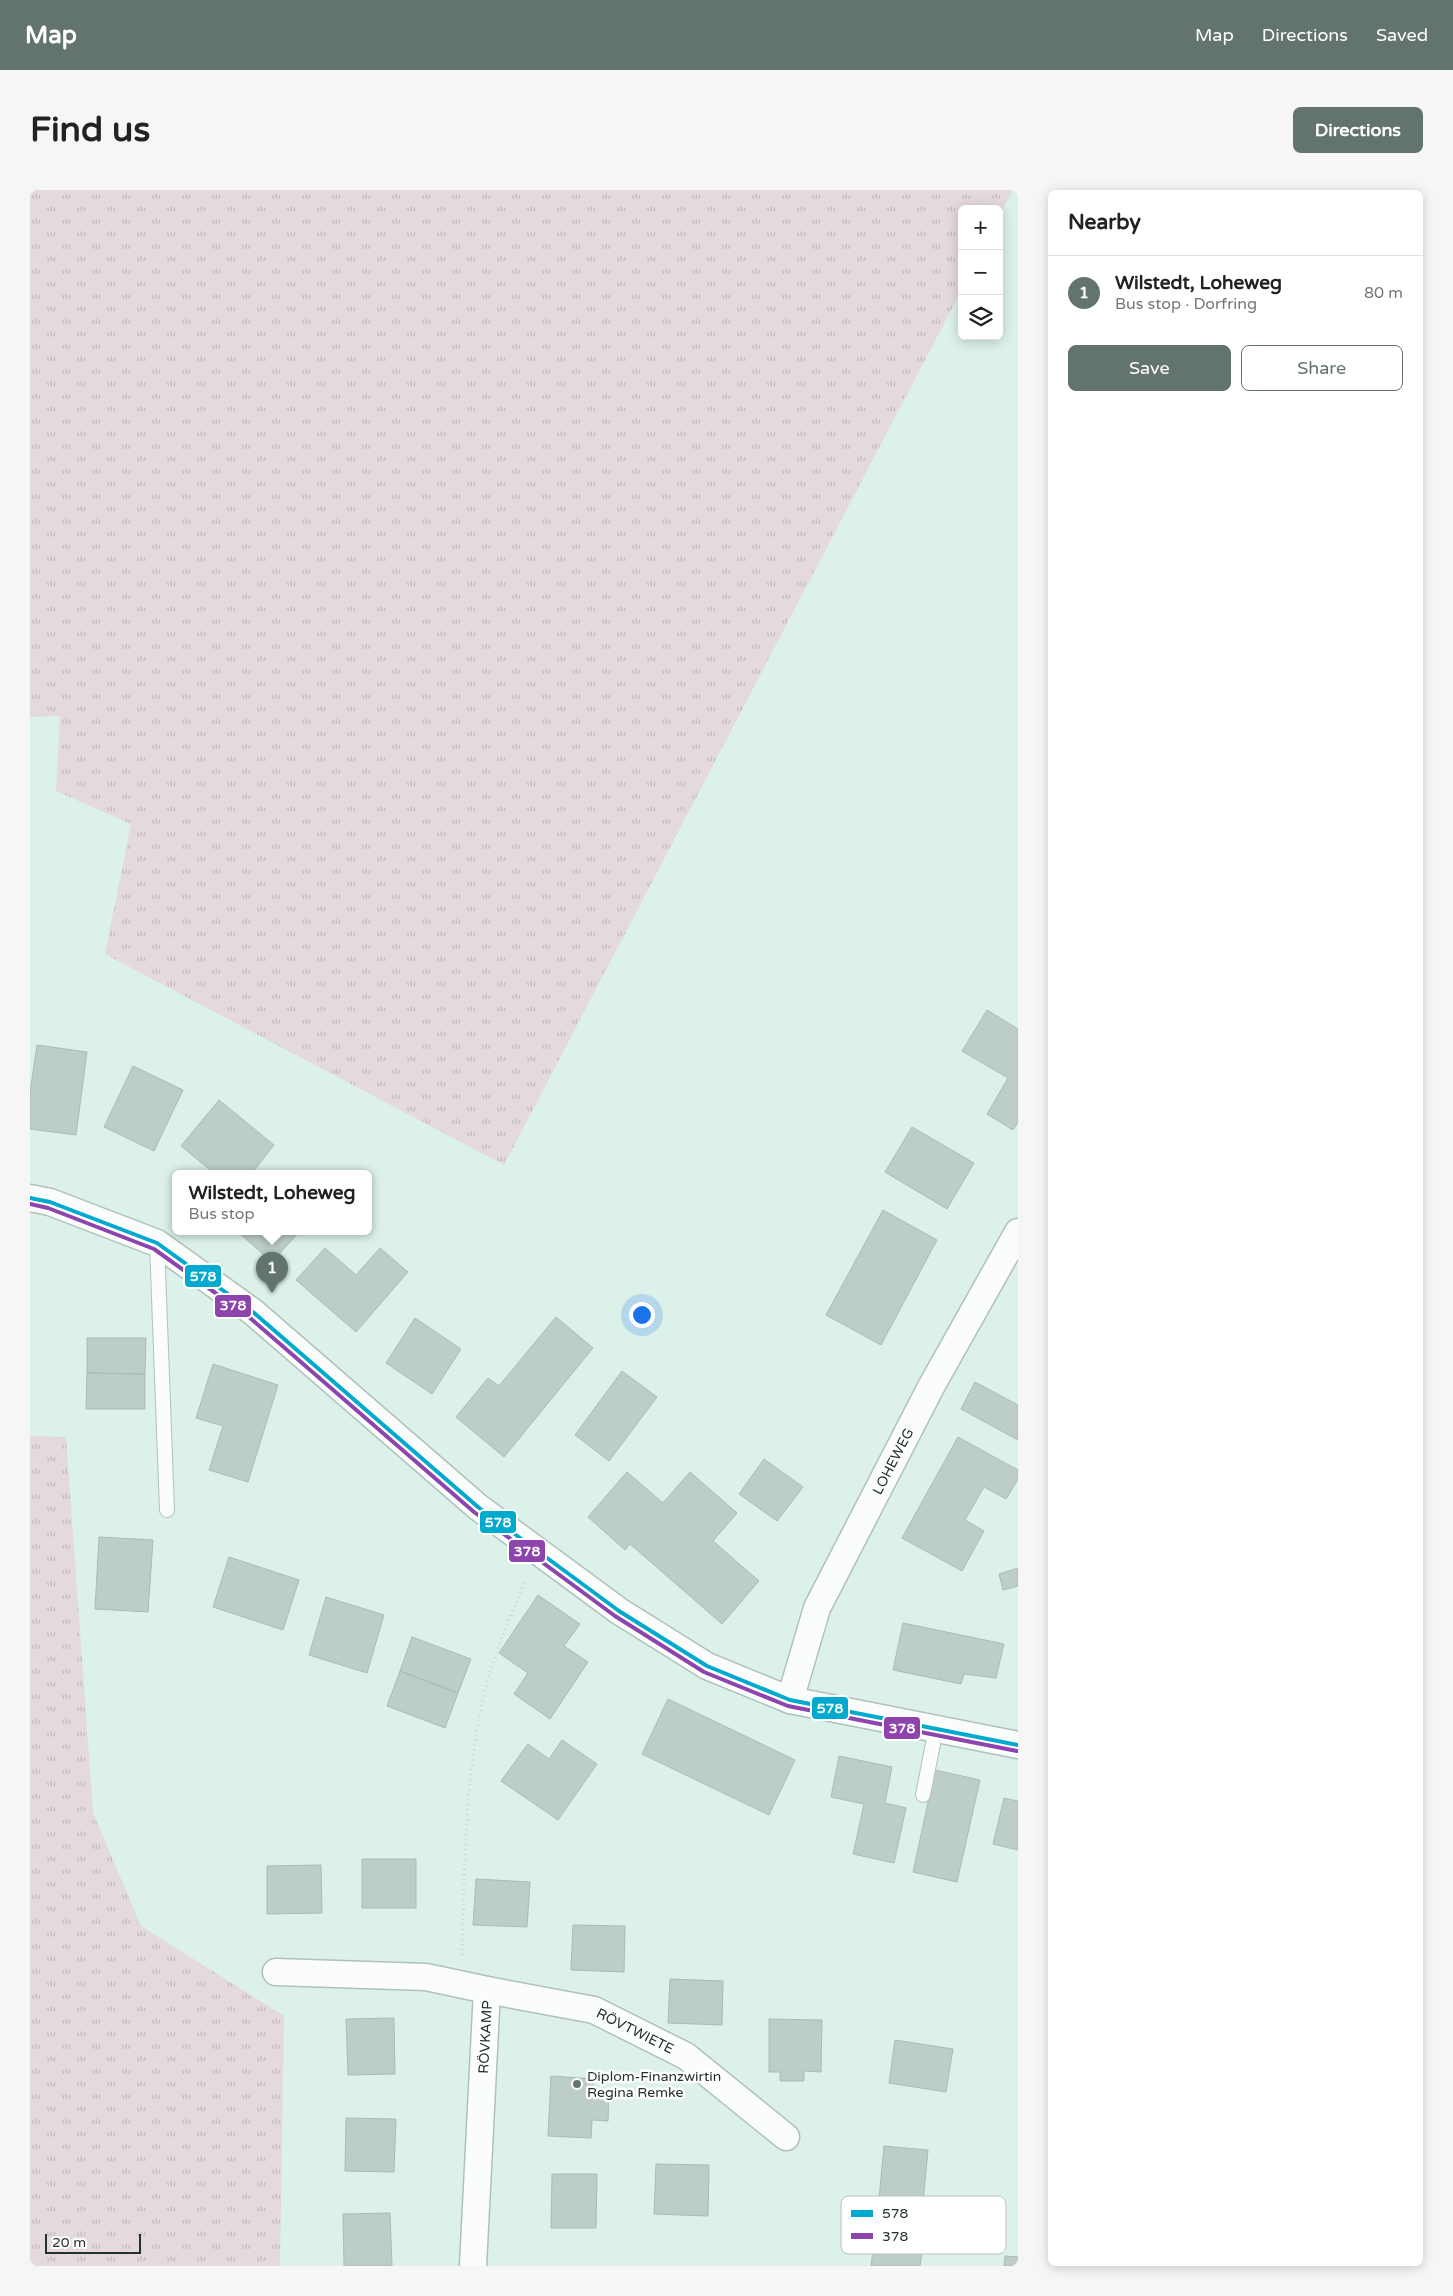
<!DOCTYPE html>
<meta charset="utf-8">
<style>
:root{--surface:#fff;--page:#f6f6f6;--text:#222;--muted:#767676;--line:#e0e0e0;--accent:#637470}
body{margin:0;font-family:"Varela Round",sans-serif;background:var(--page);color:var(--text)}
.controls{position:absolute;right:15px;top:15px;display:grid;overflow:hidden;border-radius:8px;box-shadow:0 2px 12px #0003}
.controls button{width:45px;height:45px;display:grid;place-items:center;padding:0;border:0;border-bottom:1px solid var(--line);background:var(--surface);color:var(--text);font:25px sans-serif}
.scale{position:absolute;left:15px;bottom:12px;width:96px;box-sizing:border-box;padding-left:5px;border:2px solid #23312e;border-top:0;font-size:14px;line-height:18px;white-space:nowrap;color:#23312e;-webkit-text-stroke:4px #fff;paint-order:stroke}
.you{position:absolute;left:611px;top:1124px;width:18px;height:18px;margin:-12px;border:4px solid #fff;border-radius:50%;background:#1a73e8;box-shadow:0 0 0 8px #1a73e833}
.badge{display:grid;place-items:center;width:32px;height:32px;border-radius:50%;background:var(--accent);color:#fff;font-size:16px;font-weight:700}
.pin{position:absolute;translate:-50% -41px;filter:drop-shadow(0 1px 2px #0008)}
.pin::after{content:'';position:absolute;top:26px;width:18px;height:15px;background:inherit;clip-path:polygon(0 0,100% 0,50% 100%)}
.popup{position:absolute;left:142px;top:980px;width:200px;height:65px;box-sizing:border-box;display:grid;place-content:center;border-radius:8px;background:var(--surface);filter:drop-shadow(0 1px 4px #0005);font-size:16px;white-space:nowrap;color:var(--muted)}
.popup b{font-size:19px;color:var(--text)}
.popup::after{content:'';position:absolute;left:50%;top:100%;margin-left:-10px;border:10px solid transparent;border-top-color:var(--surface)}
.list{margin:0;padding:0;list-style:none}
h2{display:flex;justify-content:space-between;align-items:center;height:65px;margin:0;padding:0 20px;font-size:21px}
h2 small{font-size:16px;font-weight:400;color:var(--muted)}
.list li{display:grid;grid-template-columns:32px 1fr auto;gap:15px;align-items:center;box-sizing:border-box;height:75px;padding:0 20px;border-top:1px solid var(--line)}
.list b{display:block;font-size:19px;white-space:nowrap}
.list p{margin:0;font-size:16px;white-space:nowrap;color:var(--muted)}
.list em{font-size:16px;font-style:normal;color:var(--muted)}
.actions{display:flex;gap:10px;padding:15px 20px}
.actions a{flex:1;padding:11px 0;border:1px solid var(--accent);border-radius:8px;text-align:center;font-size:18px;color:var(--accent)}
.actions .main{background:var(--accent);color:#fff}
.icon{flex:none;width:28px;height:28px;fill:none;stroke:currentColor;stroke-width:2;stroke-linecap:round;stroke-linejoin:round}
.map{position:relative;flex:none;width:988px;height:2076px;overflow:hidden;border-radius:8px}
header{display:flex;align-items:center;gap:30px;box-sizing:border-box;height:70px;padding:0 25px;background:var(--accent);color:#fff}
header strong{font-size:24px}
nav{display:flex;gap:28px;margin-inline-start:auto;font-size:18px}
.intro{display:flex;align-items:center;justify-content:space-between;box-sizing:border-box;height:120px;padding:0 30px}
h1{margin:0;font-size:35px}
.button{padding:12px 22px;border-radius:8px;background:var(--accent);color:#fff;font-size:18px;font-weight:700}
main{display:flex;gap:30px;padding:0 30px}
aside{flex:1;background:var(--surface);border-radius:8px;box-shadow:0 2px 12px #0003}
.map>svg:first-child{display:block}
.grass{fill:url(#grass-tufts)}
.building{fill:#bdcec9;stroke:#abbcb7}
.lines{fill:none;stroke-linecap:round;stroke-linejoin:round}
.lane-casing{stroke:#b0c1bb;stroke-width:16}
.street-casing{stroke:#b0c1bb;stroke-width:29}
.path{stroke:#ced4d2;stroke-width:3;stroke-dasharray:1 4;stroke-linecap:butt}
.lane{stroke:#fafdfc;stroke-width:14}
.street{stroke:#fafdfc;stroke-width:26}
.bus-1-casing{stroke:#fff;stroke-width:8}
.bus-2-casing{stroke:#fff;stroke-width:8}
.bus-1{stroke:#00a9ce;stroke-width:4}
.bus-2{stroke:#8e44ad;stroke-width:4}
.poi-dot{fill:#637470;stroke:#fff;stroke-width:2}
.labels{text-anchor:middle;stroke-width:5;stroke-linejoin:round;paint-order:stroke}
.street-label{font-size:14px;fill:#23312e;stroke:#fff}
.poi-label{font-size:14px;fill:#23312e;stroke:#fff;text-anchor:start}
.key{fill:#fff;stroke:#bdc1c0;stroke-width:1}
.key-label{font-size:14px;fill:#23312e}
.line-badge{stroke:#fff;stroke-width:2}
.badge-label{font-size:14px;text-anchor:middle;font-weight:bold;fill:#fff}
</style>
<header>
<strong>Map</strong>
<nav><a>Map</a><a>Directions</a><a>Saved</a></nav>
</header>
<div class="intro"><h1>Find us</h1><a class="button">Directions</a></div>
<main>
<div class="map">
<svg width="988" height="2076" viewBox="0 0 988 2076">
<defs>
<pattern id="grass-tufts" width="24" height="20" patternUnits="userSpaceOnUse" patternTransform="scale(1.25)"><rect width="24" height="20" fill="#e4d9dd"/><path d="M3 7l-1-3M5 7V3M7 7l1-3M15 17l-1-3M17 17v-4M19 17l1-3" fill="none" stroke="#c3bbbe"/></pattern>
</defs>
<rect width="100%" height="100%" fill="#dbf1ea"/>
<path class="grass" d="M0,0H983L969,27V19H932V99L474,975L75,764L101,634L26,601L30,526L0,527Z
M0,1246L36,1247L63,1623L111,1736L254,1826L250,2076H0Z"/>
<path class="building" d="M957,820L988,839V932L983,940L957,924L978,888L932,861Z
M7,855L57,862L46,945L0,939V902Z
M103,876L153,900L124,961L74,937Z
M189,910L244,955L221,984H185L151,956Z
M882,937L944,973L917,1019L855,982Z
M853,1020L907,1050L851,1155L796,1125Z
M208,1042H269L242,1072Z
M295,1058L326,1085L350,1058L378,1082L326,1142L266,1090Z
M526,1127L563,1158L474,1267L426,1227L458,1188L469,1196Z
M385,1128L431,1159L402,1204L356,1173Z
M57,1148H116L115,1184L57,1183Z
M183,1174L248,1195L218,1292L179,1280L193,1236L166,1228Z
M592,1181L627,1207L579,1271L545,1245Z
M57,1183L115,1184V1219H56Z
M945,1192L988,1215V1250L931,1219Z
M928,1247L988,1280V1289L976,1309L954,1297L935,1330L954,1341L932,1381L872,1348Z
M734,1269L773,1297L747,1331L709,1304Z
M597,1282L633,1313L660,1282L707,1323L683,1351L729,1391L692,1434L600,1354L595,1360L558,1327Z
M69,1347L123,1350L118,1422L65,1419Z
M199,1367L269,1390L253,1440L183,1417Z
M988,1378V1396L973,1400L969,1384Z
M508,1405L550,1434L534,1456L558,1472L520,1529L484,1504L498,1483L469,1463Z
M296,1407L354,1425L337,1483L279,1465Z
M873,1433L974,1454L966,1488L934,1484L931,1494L863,1480Z
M382,1447L441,1469L428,1503L370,1481Z
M370,1481L428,1503L415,1538L357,1516Z
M638,1509L765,1570L739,1625L612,1564Z
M532,1550L567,1574L528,1630L471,1591L498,1554L519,1569Z
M809,1566L862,1577L855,1613L876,1618L864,1673L823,1664L834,1614L801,1607Z
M905,1580L950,1590L927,1692L883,1682Z
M974,1608L988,1611V1660L963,1654Z
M332,1669H386V1718H332Z
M291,1675L292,1723L237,1724V1676Z
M446,1689L500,1692L497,1737L443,1735Z
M543,1735L595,1736L594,1782L541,1780Z
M640,1789L693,1791L692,1835L638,1833Z
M364,1828L365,1884L318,1885L316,1829Z
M739,1829L792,1830L791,1882L774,1881V1891H750V1882H739Z
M865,1850L923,1859L916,1902L859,1893Z
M521,1886L564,1889L562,1901L579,1902L578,1931L562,1930L561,1948L518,1946Z
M316,1928L366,1929L364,1982L315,1981Z
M854,1956L898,1960L893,2013L849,2009Z
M626,1974L679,1975L678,2026L624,2024Z
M522,1984H567L566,2038H521Z
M360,2023L362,2076H314L313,2024Z
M846,2036L895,2042L890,2076H841Z
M975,2066L988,2067V2076H974Z"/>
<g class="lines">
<g class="lane-casing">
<path id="lane" d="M127,1053L137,1320
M893,1605L906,1538"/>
</g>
<g class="street-casing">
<g id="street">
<path d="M0,1008L20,1012L127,1053L223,1122L448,1317L589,1421L677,1476L760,1510L988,1555"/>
<path id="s1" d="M760,1510L787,1418L902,1195L988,1042"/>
<path d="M246,1782L396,1787L457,1800L443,2076"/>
<path id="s2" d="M457,1800L564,1820L656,1866L756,1947"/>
</g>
</g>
<path class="path" d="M432,1765C435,1677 434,1587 455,1501C464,1462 480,1427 496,1390"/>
<use href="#lane" class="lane"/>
<use href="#street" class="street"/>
<g class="bus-1-casing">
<path id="bus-1" d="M0,1008L20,1012L127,1053L223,1122L448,1317L589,1421L677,1476L760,1510L988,1555"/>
</g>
<g class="bus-2-casing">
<path id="bus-2" d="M0,1014L18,1018L124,1059L219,1127L444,1322L585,1426L674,1482L758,1516L987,1561"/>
</g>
<use href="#bus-1" class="bus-1"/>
<use href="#bus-2" class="bus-2"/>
</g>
<circle class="poi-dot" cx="547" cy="1894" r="5"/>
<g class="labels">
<g class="street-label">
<text dy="5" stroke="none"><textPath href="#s1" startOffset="261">LOHEWEG</textPath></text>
<text dy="5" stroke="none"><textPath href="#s2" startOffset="155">RÖVTWIETE</textPath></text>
<text transform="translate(455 1847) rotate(-87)" y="5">RÖVKAMP</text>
</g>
<g class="poi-label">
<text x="557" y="1891">Diplom-Finanzwirtin<tspan x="557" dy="16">Regina Remke</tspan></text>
</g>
</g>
<rect x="811" y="2006" width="165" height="58" rx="8" class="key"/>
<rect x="821" y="2020" width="22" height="7" fill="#00a9ce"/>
<rect x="821" y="2043" width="22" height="6" fill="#8e44ad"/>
<g class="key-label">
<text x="852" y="2028">578</text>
<text x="852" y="2051">378</text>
</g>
<g class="line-badge">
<rect x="154" y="1074" width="38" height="24" rx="5" fill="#00a9ce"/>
<rect x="184" y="1104" width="38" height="24" rx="5" fill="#8e44ad"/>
<rect x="449" y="1320" width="38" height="24" rx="5" fill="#00a9ce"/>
<rect x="478" y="1349" width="38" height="24" rx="5" fill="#8e44ad"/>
<rect x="781" y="1506" width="38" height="24" rx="5" fill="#00a9ce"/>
<rect x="853" y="1526" width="38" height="24" rx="5" fill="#8e44ad"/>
</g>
<g class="badge-label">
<text x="173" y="1091">578</text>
<text x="203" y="1120">378</text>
<text x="468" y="1337">578</text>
<text x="497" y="1366">378</text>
<text x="800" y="1523">578</text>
<text x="872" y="1543">378</text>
</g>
</svg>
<div class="controls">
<button>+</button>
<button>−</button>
<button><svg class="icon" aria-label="layers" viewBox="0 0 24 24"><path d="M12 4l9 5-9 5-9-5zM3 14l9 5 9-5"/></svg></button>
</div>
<div class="scale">20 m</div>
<div class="you"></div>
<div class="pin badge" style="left:242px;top:1103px">1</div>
<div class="popup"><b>Wilstedt, Loheweg</b>Bus stop</div>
</div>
<aside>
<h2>Nearby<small></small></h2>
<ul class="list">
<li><span class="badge">1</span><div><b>Wilstedt, Loheweg</b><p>Bus stop · Dorfring</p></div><em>80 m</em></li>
</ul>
<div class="actions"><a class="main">Save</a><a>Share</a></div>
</aside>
</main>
